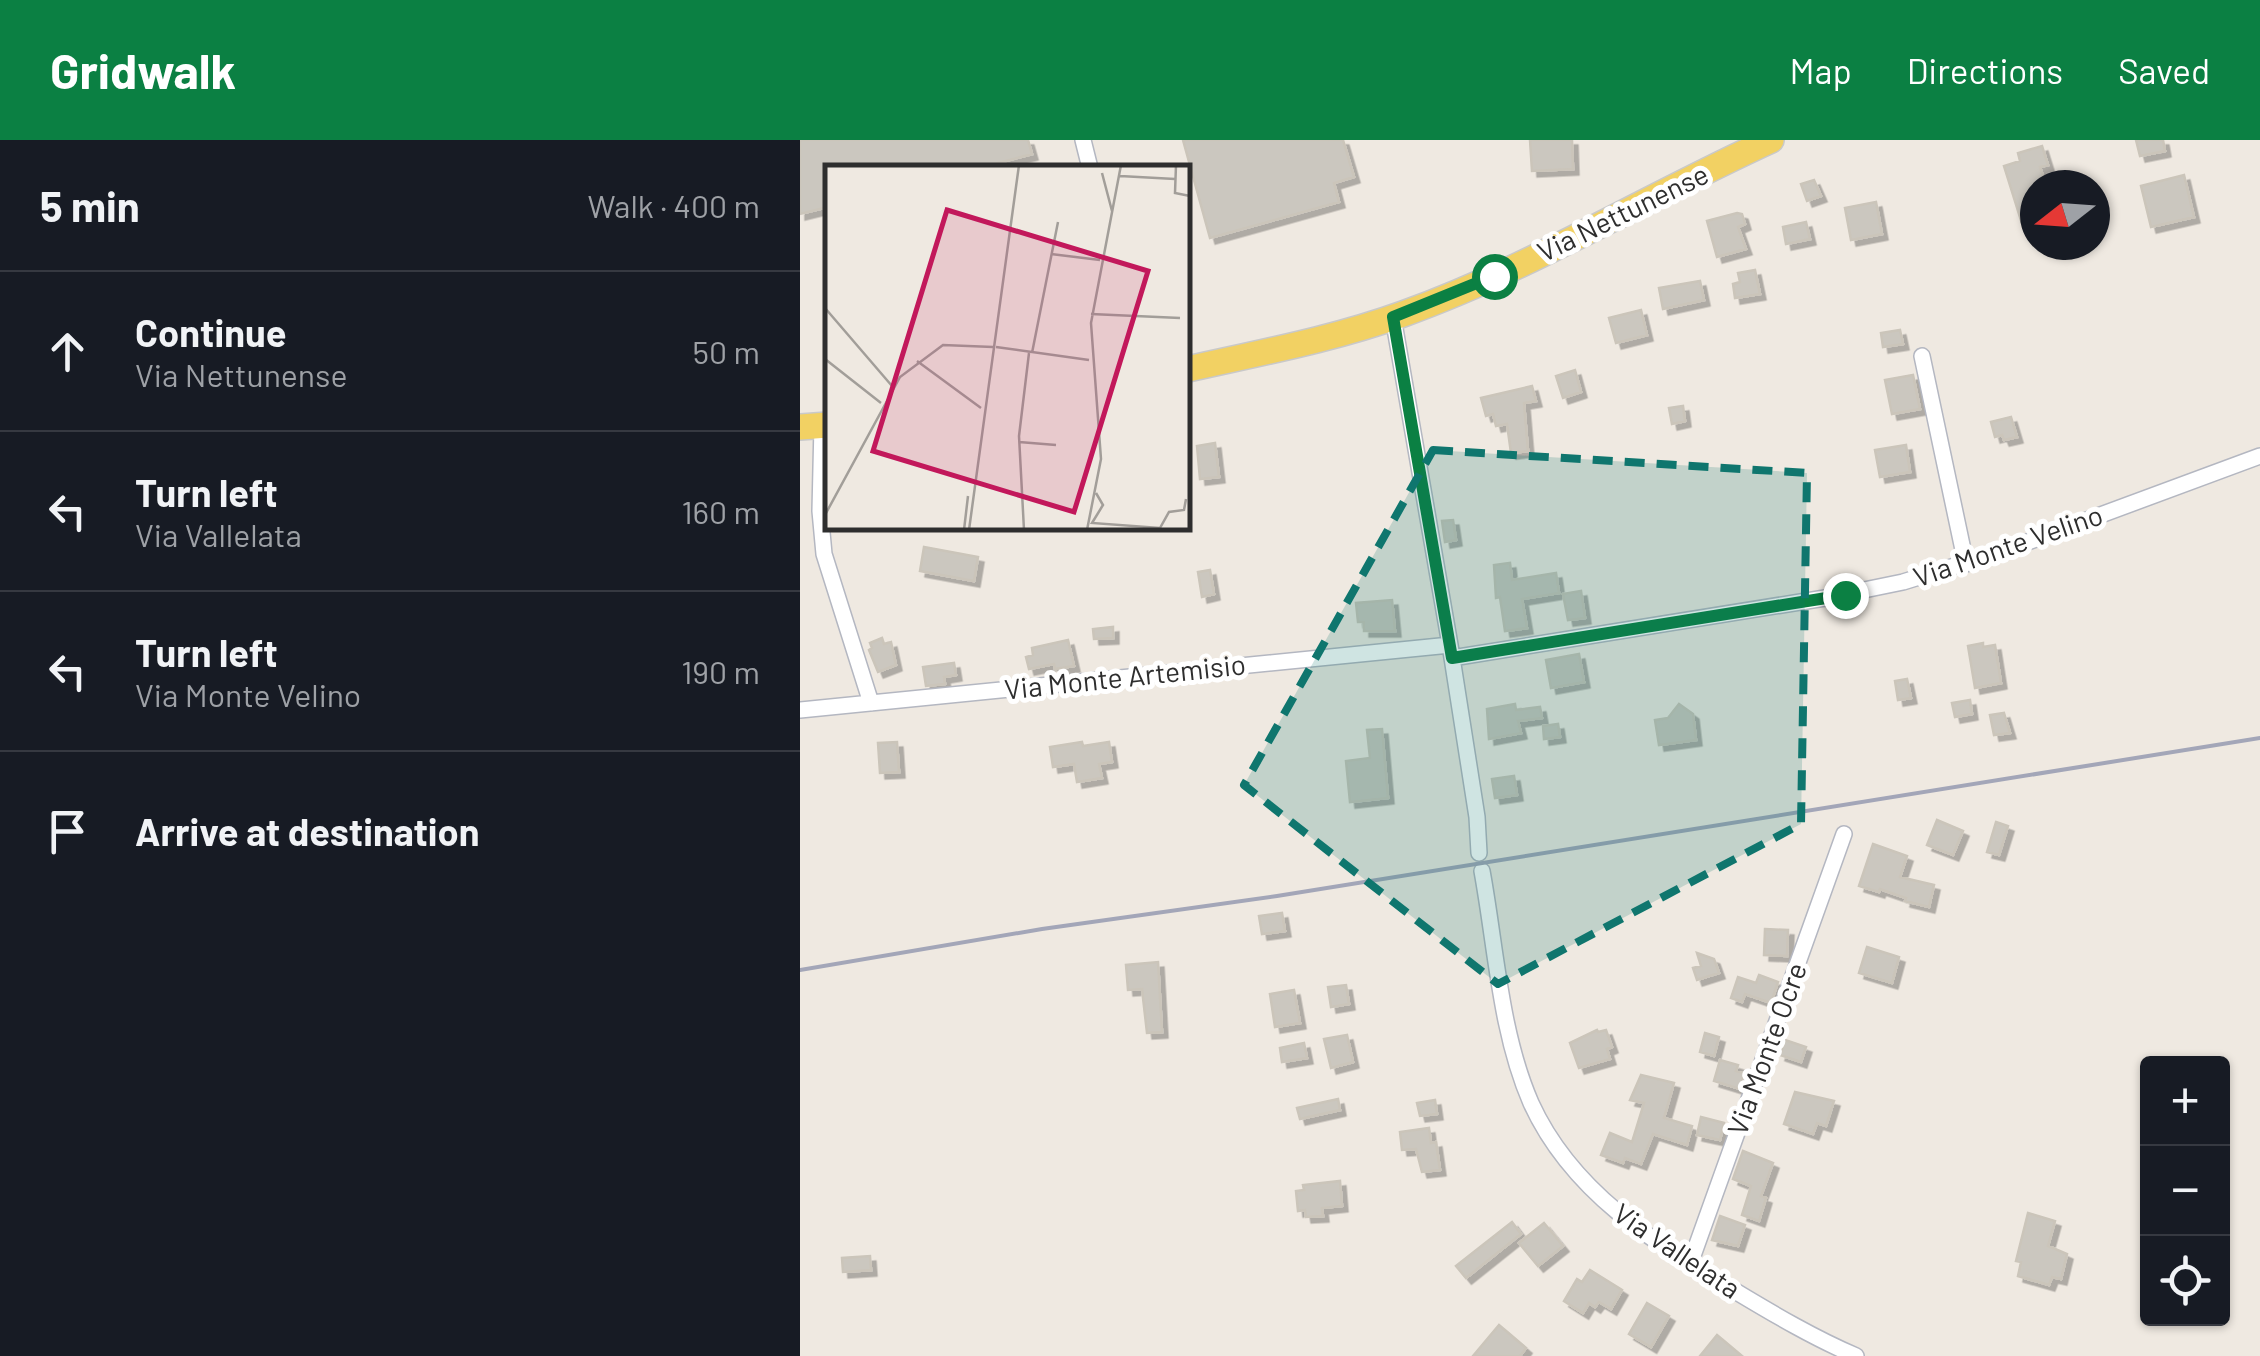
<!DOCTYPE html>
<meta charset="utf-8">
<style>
:root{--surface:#171b24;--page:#242831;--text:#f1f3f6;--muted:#9ea1a6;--line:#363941;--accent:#0b8043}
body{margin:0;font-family:Barlow,sans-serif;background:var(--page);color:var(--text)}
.controls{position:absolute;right:30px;bottom:30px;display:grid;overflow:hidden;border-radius:10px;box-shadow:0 2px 8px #0004}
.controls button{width:90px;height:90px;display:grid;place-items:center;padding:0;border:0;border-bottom:2px solid var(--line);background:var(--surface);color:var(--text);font:50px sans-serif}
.compass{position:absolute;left:1220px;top:30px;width:90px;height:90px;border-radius:50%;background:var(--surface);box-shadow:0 2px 8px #0004;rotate:253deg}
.stop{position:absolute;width:30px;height:30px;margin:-22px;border:8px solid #0b8043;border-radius:50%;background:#fff}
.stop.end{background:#0b8043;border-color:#fff;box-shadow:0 2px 10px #0008}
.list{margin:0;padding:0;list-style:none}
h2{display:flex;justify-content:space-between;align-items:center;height:130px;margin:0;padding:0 40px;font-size:42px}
h2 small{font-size:32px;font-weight:400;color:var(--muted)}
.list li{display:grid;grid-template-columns:65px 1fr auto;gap:30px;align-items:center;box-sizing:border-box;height:160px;padding:0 40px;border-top:2px solid var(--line)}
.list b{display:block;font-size:38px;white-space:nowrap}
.list p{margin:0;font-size:32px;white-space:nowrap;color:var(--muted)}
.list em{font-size:32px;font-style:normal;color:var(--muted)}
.icon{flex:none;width:55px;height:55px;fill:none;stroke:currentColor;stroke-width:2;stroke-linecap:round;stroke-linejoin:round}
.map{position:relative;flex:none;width:1460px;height:1216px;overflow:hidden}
header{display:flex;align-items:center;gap:60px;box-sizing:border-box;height:140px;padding:0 50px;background:var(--accent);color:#fff}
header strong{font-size:48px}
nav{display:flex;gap:55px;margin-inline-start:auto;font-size:35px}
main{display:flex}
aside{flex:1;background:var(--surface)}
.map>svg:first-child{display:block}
.building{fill:#cbc7bf;stroke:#cbc5ba;stroke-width:2.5;filter:url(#shadow)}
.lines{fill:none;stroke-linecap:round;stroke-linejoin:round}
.street-casing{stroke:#b4b7c1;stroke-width:18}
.primary-casing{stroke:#c9c9c9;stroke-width:28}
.street{stroke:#fff;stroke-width:15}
.primary{stroke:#f2d163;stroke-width:25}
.rail{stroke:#a3a6b8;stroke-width:4}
.route{stroke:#0b8043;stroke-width:12}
.marked{fill:#0f766e;fill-opacity:0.2;stroke:#0f766e;stroke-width:8;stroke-dasharray:20 12;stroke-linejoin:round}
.labels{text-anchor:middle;stroke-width:10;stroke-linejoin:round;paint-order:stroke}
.street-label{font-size:28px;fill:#2e2e2e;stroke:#fff}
.inset-road{fill:none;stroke:#a29e99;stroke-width:2.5}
.view{fill:#c2185b;fill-opacity:0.15;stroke:#c2185b;stroke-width:5}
.inset-edge{fill:none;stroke:#2e2e2e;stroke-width:5}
</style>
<header>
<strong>Gridwalk</strong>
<nav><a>Map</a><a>Directions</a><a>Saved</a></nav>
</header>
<main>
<aside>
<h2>5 min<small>Walk · 400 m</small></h2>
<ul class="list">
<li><svg class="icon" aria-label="ahead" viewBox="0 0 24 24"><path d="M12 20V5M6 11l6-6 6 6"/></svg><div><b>Continue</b><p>Via Nettunense</p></div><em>50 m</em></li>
<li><svg class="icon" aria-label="left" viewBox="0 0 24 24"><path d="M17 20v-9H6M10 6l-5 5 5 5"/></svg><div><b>Turn left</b><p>Via Vallelata</p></div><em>160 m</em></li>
<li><svg class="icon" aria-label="left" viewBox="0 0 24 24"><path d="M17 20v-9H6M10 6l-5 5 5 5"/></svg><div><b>Turn left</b><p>Via Monte Velino</p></div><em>190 m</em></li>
<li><svg class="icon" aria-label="arrive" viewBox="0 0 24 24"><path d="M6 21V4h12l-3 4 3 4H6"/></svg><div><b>Arrive at destination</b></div></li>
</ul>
</aside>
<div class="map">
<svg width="1460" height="1216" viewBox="0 0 1460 1216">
<defs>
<filter id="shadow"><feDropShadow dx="5.5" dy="5.5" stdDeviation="0" flood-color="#0004"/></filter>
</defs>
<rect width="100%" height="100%" fill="#efe9e1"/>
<path class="building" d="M0,0H228L232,14L179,28H28V67L0,74Z
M383,0H543L554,37L534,43L539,62L410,98Z
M730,0H772L773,29L732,31Z
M1336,0H1363L1365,11L1340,16Z
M1242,6L1248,25L1240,27L1246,45H1235V83L1223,87L1204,26L1220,21L1218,13Z
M1384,35L1394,77L1351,87L1341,46Z
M1014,40L1021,56L1007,61L1001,44Z
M1076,62L1082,94L1051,100L1045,68Z
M937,73L942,74L945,84L938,87L946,109L917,117L907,81Z
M1006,82L1010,99L986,104L983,87Z
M955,130L960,154L935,158L933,144L940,142L938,133Z
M900,141L904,160L863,169L859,148Z
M841,170L847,195L816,203L809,178Z
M1100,190L1103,204L1083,207L1081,193Z
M775,230L781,252L763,258L756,236Z
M1113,235L1120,269L1092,274L1085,240Z
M732,246L736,261L724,263L728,311L711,313L707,284L696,286L693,274L686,276L681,258Z
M883,266L885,281L872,284L869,268Z
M1211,277L1217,297L1204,300L1202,295L1195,297L1191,282Z
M415,303L419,337L400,339L397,306Z
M1106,305L1110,332L1080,337L1075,310Z
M653,380L656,400L645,402L642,381Z
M124,407L178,417L174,441L120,431Z
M710,423L712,440L756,433L759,453L722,459L727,488L705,491L700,457L696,458L694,425Z
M410,430L414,454L402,457L398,432Z
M781,451L785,478L768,480L763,454Z
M592,460L595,491H564V482H558L556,463Z
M313,487V498L294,499L293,489Z
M82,498L84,504L91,502L96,525L78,532L69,510L72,508L70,503Z
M268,500L274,526L255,529L254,524L229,529L226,517L233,515L232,508Z
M1183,503V507L1195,505L1201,543L1175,548L1168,506Z
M779,514L784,542L751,548L746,520Z
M154,523L156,535L144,537L145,544L126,546L123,527Z
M1107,539L1111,558L1098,560L1095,541Z
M1170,560L1172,574L1155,577L1152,563Z
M715,564L716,570L740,567L742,578L718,581L721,593L689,599L687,569Z
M879,564L893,574L896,600L859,605L855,580L868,578Z
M1204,573L1210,593L1194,595L1190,575Z
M758,584L760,597L744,599L743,586Z
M582,589L588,658L550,662L546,621L570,618L567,590Z
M97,602L99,632L80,633L78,603Z
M282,602L283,606L309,602L312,622L299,624L302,638L277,642L274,624L253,627L250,607Z
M714,636L717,655L695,658L692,639Z
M1137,680L1163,691L1153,715L1127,705Z
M1196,682L1208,686L1199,715L1187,712Z
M1073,704L1107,716L1100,737L1134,745L1129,767L1105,761L1106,758L1080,749L1079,752L1059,746Z
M482,773L485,791L462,794L459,776Z
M965,789L988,790L987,816L964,815Z
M1067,807L1099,817L1092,843L1059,833Z
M897,813L914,819L919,833L897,840L893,828L901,826Z
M358,822L362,892L347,893L342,849L328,850L326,825Z
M959,835L978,842L971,863L945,854L942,862L931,858L938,837L956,843Z
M546,845L549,864L531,867L528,847Z
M494,850L500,883L475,887L470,854Z
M797,890L798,892L806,890L812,907L807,909L810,919L779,928L770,903Z
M905,893L919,897L914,916L900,912Z
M547,895L553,922L531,928L524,899Z
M985,900L1006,907L1001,922L980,915Z
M504,903L507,918L482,922L480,908Z
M920,920L938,925L936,931L944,933L940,949L914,941Z
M841,935L874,943L864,978L892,986L887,1005L853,994L841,1024L825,1018L823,1023L801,1015L810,993L832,1002L844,963L830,960Z
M995,952L1034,961L1026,986L1017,983L1013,994L984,984Z
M538,959L540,970L500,979L497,968Z
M635,960L637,974L620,976L617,963Z
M901,977L924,983L920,1000L897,995Z
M629,988L631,1003L636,1002L640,1030L622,1032L616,1009L602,1010L600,992Z
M943,1011L973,1023L961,1056L966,1058L959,1081L942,1075L951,1046L933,1039Z
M540,1041L542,1066L522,1068L523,1076L506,1077L505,1070L498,1071L496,1051L504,1050L503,1045Z
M1228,1073L1255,1081L1248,1106L1267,1114L1261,1139L1252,1137L1249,1145L1218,1136L1221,1122L1216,1121Z
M920,1076L945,1085L938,1106L912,1100Z
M712,1082L721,1094L666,1138L656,1126Z
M744,1083L763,1106L738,1126L719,1103Z
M70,1116L71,1130L43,1132L42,1118Z
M790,1130L822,1150L811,1169L799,1162L795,1167L789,1163L783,1173L764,1161L777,1139L782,1142Z
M847,1163L869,1176L851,1207L829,1194Z
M699,1185L726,1208L720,1216H673Z
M917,1195L942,1216H900Z"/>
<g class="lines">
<g class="street-casing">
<path id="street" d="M283,0L290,28
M593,177L650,505L677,677L679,713
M1122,216L1166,424
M22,285L20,371L24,414L71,563
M652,518L1025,458L1103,442L1206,410L1460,316
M0,570L650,505
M682,731C696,807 700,892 731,963C772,1053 854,1102 935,1151C975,1175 1014,1198 1056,1216
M890,1124L1044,694"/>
</g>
<g class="primary-casing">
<path id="primary" d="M388,229C459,213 534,199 603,174C731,128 848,56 971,0
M0,287L28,285"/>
</g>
<use href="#street" class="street"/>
<use href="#primary" class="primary"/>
<path class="rail" d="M0,830L242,789L477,756L1460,598"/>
</g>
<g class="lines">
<path class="route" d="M694,136L593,177L652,518L1045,455"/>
</g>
<path class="marked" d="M633,310L1007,333L1001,684L698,844L444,645Z"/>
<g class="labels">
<g class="street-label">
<text transform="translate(823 73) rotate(-26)" y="10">Via Nettunense</text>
<text transform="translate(1208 406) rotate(-19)" y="10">Via Monte Velino</text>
<text transform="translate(325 537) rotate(-6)" y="10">Via Monte Artemisio</text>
<text transform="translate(967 909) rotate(-70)" y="10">Via Monte Ocre</text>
<text transform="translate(877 1111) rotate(34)" y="10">Via Vallelata</text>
</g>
</g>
<g transform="translate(25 25)">
<rect width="365" height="365" fill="#efe9e1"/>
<path class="inset-road" d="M351,0L350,28L365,31M277,8L287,46M295,11L350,14M226,89L275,95M0,143L67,221M266,149L355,153M171,182L264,195M207,188L233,57M0,194L56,238M92,196L156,243M194,277L231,280M271,328L278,340L267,358L335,363L344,347L359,345L361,334M0,350L75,212L118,180L168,182M139,365L143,331M144,365L194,0M199,365L194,271L204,188M262,365L276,294L266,158L296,0"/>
<path class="view" d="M122,45L323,106L249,347L48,286Z"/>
<rect width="365" height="365" class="inset-edge"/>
</g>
</svg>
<div class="controls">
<button>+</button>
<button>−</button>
<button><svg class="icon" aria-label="locate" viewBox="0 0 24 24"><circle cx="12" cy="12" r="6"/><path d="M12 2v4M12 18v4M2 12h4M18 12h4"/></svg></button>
</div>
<svg class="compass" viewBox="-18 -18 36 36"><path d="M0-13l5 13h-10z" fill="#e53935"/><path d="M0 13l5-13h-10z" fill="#9ea1a6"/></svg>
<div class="stop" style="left:694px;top:136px"></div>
<div class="stop end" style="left:1045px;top:455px"></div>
</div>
</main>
